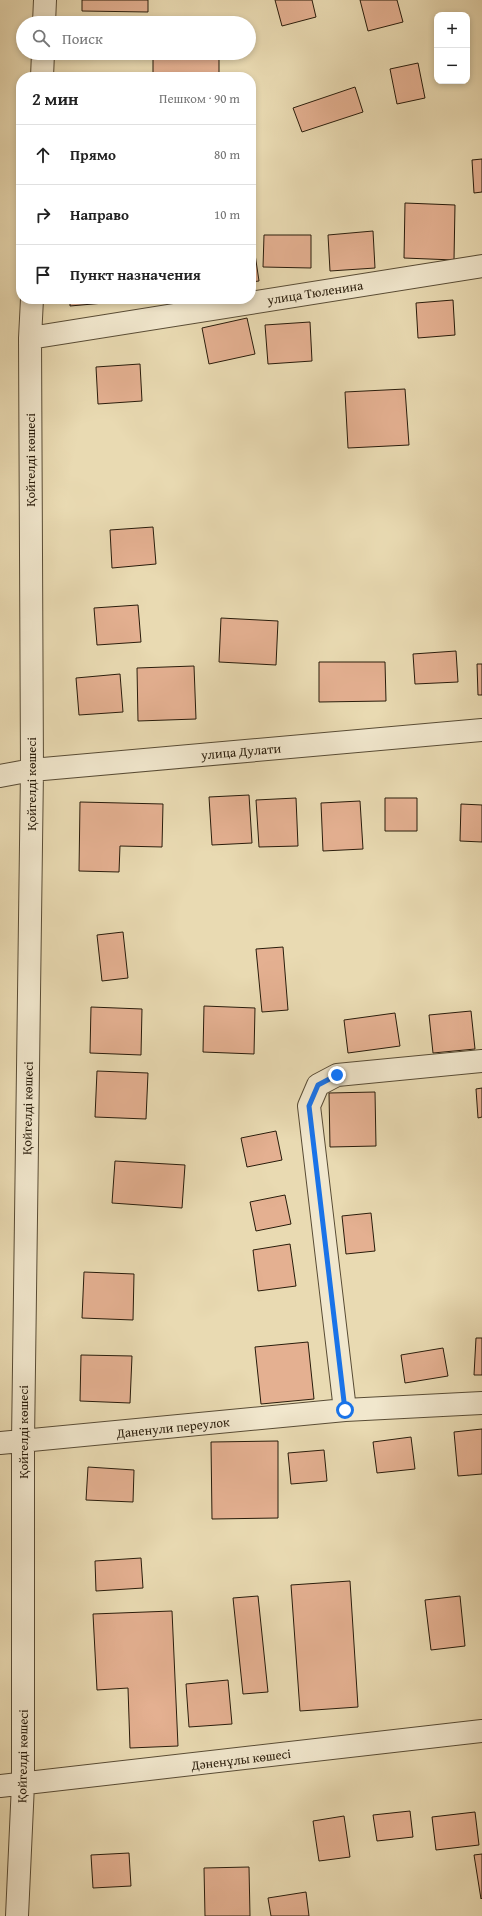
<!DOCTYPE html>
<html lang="ru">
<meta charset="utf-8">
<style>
:root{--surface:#fff;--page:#f2f2f2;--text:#222;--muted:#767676;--line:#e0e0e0}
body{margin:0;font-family:"Gentium Book Plus",serif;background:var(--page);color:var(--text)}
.controls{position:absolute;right:12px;top:12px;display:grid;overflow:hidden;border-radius:8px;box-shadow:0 2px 6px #0003}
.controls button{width:36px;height:36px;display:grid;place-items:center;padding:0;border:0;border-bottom:1px solid var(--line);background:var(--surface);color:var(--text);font:20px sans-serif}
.stop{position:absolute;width:12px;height:12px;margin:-9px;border:3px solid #1a73e8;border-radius:50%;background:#fff}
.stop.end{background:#1a73e8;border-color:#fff;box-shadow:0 1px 4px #0008}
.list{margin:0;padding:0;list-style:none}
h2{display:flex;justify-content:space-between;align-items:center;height:52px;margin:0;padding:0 16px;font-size:17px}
h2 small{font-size:13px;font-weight:400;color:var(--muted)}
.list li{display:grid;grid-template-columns:26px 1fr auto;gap:12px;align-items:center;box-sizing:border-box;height:60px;padding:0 16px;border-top:1px solid var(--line)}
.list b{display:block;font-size:15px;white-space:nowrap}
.list em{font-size:13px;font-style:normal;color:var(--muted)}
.icon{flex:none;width:22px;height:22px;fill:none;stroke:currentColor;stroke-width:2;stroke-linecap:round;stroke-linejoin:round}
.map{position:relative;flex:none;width:482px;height:1916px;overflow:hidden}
.search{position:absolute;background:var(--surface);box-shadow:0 2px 6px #0003;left:16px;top:16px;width:240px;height:44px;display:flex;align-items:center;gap:10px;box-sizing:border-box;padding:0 14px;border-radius:22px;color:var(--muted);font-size:15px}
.panel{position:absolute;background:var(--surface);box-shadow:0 2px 6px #0003;left:16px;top:72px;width:240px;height:232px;border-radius:16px}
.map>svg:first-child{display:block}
.building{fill:#e4b091;stroke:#291c0b}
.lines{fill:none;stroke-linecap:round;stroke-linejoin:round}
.street-casing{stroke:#594c35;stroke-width:24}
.street{stroke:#f1e7cd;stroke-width:22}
.route{stroke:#1a73e8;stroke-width:5}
.labels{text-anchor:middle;stroke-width:3;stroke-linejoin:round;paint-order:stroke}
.street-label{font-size:13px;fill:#291c0b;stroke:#f1e7cd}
</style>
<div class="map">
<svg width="482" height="1916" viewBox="0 0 482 1916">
<rect width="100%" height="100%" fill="#e9dab2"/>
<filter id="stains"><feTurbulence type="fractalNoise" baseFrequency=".005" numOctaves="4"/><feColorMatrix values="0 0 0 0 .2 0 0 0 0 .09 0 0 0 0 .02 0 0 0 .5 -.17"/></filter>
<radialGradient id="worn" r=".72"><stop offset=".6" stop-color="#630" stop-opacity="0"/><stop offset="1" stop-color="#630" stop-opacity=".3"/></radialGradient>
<path class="building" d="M82,0H148V12L82,11Z
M275,0H312L316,17L282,26Z
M360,0H397L403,22L368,31Z
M153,53H219V77H153Z
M418,63L425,98L397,104L390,69Z
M355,87L363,112L302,132L293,108Z
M482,159V192L474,193L472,160Z
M405,203L455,205L454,260L404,258Z
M251,227L259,281L251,282Z
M373,231L375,268L330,271L328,235Z
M264,235H311V268L263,267Z
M70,299H127V301L70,306Z
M453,300L455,335L418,338L416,303Z
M247,318L255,354L209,364L202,328Z
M310,322L312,361L268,364L265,325Z
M140,364L142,401L98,404L96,367Z
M405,389L409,445L348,448L345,392Z
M153,527L156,564L112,568L110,530Z
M138,605L141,642L97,645L94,608Z
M221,618L278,621L276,665L219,662Z
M456,651L458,682L415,684L413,654Z
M319,662H385L386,701L319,702Z
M477,664H482V695H478Z
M194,666L196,719L138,721L137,668Z
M120,674L123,712L79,715L76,678Z
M249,795L252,843L212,845L209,797Z
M296,798L298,846L259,847L256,800Z
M385,798H417V831H385Z
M360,801L363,849L323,851L321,803Z
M80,802L163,804L162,847L120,846L119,872L79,871Z
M461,804L482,805V842L460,841Z
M123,932L128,978L102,981L97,935Z
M283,947L288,1010L262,1012L256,949Z
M204,1006L255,1008L254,1054L203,1052Z
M91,1007L142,1009L141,1055L90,1053Z
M471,1011L475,1049L433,1053L429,1015Z
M395,1013L400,1046L348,1053L344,1020Z
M97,1071L148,1073L146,1119L95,1117Z
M482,1088V1117L478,1118L476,1089Z
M375,1092L376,1146L330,1147L329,1093Z
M276,1131L282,1160L247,1167L241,1138Z
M115,1161L185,1165L182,1208L112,1203Z
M285,1195L291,1224L256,1231L250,1202Z
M371,1213L375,1251L346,1254L342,1216Z
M290,1244L296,1286L258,1291L253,1250Z
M84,1272L134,1274L133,1320L82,1318Z
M476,1338H482V1375H474Z
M308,1342L314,1399L261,1404L255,1347Z
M443,1348L448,1376L405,1383L401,1355Z
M81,1355L132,1356L130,1403L80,1401Z
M482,1429V1474L458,1476L454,1432Z
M411,1437L415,1469L377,1473L373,1442Z
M278,1441V1518L212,1519L211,1442Z
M324,1450L327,1481L291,1484L288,1453Z
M88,1467L134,1470L133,1502L86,1500Z
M141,1558L143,1588L96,1591L95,1561Z
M350,1581L358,1707L300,1711L291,1585Z
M258,1596L268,1692L243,1694L233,1598Z
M460,1596L465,1646L431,1650L425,1600Z
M172,1611L178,1746L130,1748L128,1688L97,1690L93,1614Z
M228,1680L232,1724L189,1727L186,1684Z
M410,1811L413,1837L377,1841L373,1815Z
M475,1812L479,1845L436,1850L432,1817Z
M344,1816L350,1857L319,1861L313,1821Z
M129,1853L131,1886L93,1888L91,1855Z
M482,1854V1898L481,1899L474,1855Z
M249,1867L250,1916H205L204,1868Z
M306,1892L309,1916H271L268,1898Z"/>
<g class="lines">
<g class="street-casing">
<path id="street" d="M44,23L45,0
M42,77L43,53
M30,338L482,266
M0,776L32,770L482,730
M345,1410L309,1106L318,1085L337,1075L482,1061
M0,1443L345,1410L482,1403
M0,1786L482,1731
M17,1916L23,1784V1442L32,770L30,338L32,299"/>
</g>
<use href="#street" class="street"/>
</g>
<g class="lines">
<path class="route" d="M337,1075L318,1085L309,1106L345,1410"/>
</g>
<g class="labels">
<g class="street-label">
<text transform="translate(315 292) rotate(-9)" y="5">улица Тюленина</text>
<text transform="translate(30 460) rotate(-90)" y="5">Қойгелді көшесі</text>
<text transform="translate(241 751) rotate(-5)" y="5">улица Дулати</text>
<text transform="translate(31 784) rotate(-90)" y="5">Қойгелді көшесі</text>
<text transform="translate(27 1108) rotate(-89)" y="5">Қойгелді көшесі</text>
<text transform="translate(173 1427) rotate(-6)" y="5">Даненули переулок</text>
<text transform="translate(23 1432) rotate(-90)" y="5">Қойгелді көшесі</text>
<text transform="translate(22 1756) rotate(-89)" y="5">Қойгелді көшесі</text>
<text transform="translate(241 1759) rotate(-7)" y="5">Дәненұлы көшесі</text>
</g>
</g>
<rect width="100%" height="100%" filter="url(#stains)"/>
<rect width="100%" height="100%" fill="url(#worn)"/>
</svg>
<div class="controls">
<button>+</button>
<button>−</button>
</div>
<div class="stop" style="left:345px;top:1410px"></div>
<div class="stop end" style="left:337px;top:1075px"></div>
<div class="search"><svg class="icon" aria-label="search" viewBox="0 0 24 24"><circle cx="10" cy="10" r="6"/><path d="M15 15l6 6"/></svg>Поиск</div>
<section class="panel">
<h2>2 мин<small>Пешком · 90 m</small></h2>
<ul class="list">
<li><svg class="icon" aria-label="ahead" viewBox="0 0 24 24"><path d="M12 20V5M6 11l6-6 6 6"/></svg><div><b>Прямо</b></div><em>80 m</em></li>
<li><svg class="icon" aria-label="right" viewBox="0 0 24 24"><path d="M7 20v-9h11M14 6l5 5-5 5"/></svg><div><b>Направо</b></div><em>10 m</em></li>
<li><svg class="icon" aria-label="arrive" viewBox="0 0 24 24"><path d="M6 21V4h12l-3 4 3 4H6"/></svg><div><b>Пункт назначения</b></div></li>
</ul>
</section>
</div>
